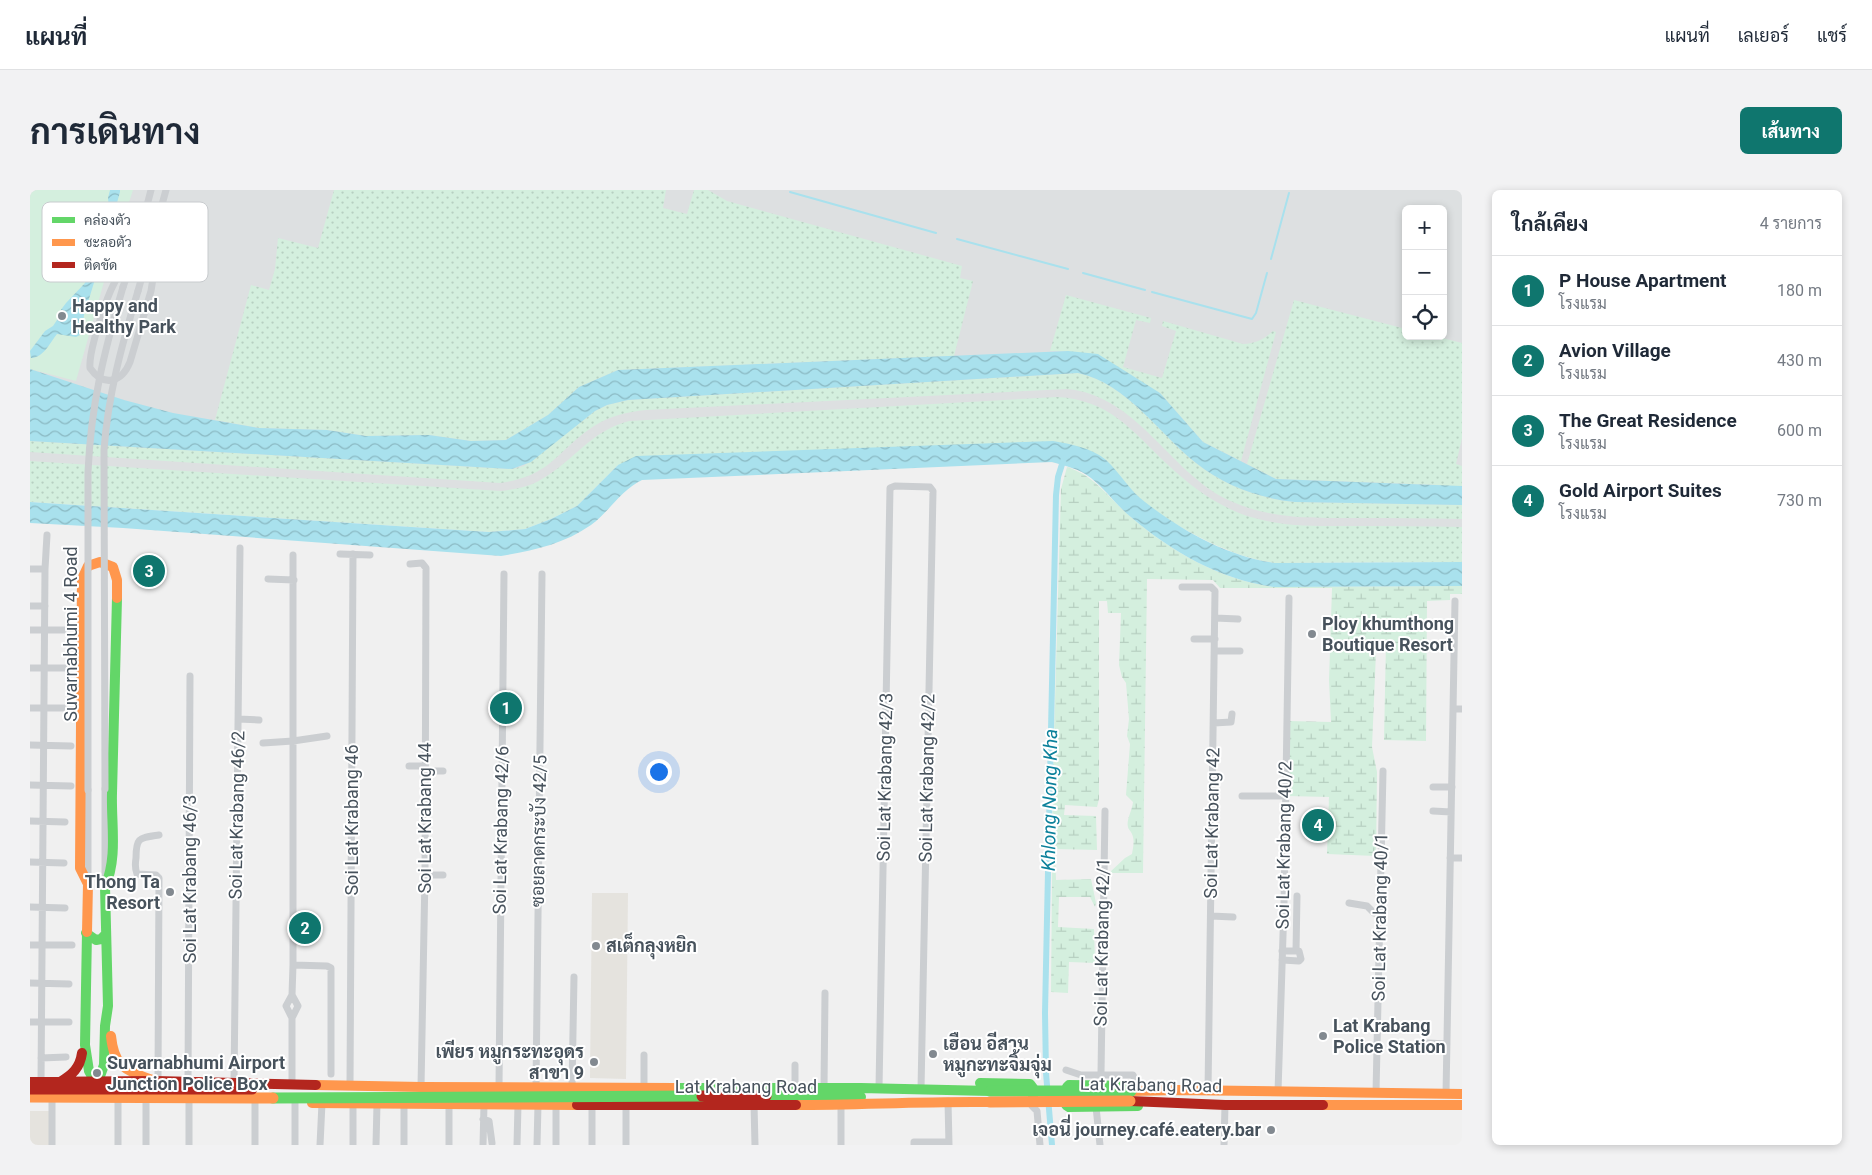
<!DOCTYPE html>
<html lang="th">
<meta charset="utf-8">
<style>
:root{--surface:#fff;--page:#f2f2f3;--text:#1f2937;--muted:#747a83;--line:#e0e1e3;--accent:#0f766e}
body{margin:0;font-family:Roboto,Sarabun,sans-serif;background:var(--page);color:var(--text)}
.controls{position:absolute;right:15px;top:15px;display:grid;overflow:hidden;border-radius:8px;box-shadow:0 2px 8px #0003}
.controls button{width:45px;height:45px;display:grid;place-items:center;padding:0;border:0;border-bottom:1px solid var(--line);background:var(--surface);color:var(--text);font:25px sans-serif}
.you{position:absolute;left:628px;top:581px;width:18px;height:18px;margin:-12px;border:4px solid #fff;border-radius:50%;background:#1a73e8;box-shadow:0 0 0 8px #1a73e833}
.badge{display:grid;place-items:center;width:32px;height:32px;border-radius:50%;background:var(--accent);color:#fff;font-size:16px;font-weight:700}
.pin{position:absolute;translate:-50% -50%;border:2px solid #fff;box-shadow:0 1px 5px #0006}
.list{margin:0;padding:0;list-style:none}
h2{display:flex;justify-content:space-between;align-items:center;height:65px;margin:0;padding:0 20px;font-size:21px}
h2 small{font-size:16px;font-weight:400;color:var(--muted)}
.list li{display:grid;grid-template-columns:32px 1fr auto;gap:15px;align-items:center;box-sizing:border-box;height:70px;padding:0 20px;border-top:1px solid var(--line)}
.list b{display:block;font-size:19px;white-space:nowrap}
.list p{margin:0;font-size:16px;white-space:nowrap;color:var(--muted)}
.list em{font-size:16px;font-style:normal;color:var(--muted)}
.icon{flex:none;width:28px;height:28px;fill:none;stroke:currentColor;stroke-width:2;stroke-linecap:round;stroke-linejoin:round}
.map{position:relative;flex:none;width:1432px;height:955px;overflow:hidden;border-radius:8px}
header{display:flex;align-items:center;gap:30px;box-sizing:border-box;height:70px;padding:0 25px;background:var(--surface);border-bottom:1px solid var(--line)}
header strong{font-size:24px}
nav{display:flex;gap:28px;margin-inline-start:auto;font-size:18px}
.intro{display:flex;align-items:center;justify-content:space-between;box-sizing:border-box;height:120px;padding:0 30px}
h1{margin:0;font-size:35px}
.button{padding:12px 22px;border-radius:8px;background:var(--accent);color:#fff;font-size:18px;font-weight:700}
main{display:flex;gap:30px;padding:0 30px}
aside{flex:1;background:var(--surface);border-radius:8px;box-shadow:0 2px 8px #0003}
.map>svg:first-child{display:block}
.commercial{fill:#e5e3de}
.airport{fill:#dde0e1;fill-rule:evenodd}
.grass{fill:url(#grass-dots)}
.wetland{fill:url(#wetland-marsh)}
.garden{fill:#d4efde}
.water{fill:url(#water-waves)}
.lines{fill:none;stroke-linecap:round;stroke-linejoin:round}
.stream{stroke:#a9e1ed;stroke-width:2}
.canal{stroke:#a9e1ed;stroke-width:6}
.street{stroke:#cbced1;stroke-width:7}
.fast{stroke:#63d668;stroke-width:10}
.slow{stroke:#ff974d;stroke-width:10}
.jam{stroke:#b3261e;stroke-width:10}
.street-bridge{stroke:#cbced1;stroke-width:7}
.fast-bridge{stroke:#63d668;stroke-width:11}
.slow-bridge{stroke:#ff974d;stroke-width:11}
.jam-bridge{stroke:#b3261e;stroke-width:11}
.poi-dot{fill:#828990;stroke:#fff;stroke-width:2}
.labels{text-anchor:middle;stroke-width:4;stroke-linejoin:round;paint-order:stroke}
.poi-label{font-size:18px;font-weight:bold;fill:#47525c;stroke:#fff;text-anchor:start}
.street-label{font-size:18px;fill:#47525c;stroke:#fff}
.water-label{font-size:19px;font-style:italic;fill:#0c819b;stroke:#fff}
.key{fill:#fff;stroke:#c8cbce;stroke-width:1}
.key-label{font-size:14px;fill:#47525c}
</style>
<header>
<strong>แผนที่</strong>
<nav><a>แผนที่</a><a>เลเยอร์</a><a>แชร์</a></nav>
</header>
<div class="intro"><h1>การเดินทาง</h1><a class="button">เส้นทาง</a></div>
<main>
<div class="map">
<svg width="1432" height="955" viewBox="0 0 1432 955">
<defs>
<pattern id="grass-dots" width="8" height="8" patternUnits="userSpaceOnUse" patternTransform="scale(1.25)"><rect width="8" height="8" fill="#d4efde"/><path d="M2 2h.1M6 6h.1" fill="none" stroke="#b7cfc1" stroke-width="1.8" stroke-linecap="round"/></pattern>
<pattern id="wetland-marsh" width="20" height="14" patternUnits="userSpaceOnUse" patternTransform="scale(1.25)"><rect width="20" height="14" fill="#d4efde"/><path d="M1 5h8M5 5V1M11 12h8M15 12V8" fill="none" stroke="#b7cfc1"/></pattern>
<pattern id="water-waves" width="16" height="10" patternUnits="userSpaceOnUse" patternTransform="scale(1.25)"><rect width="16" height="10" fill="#a9e1ed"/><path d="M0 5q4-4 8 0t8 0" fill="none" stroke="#8bb9c3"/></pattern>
</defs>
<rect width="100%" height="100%" fill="#f0f0f0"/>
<path class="commercial" d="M562,703H598L596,889L560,888Z
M0,921H21V955H0Z"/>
<path class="airport" d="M0,0H1432V360L1266,359L1102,276L608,253L536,303L0,296ZM1376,19H1413V146H1376Z"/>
<path class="grass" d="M304,0H636L633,18L657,24L664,0H678L697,11L932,76L930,88L943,91L924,166L588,180L549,197L518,225L476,250L441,251L399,245L336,246L297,240L229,238L185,230L221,95L239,100L245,79L248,48L288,58Z
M1036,105L1121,128L1120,133L1106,130L1093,177L1132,188L1146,141L1132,136L1133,131L1213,154C1226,153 1233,150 1243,141L1246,142L1211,271L1173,252L1130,203L1038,161H1020Z
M1264,110L1376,139V146H1404L1432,153V248L1426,274L1432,276V296L1409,297V295L1246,289L1217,274Z
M1048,183C1098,194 1128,243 1166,273C1195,296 1228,308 1265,312L1432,315V329C1398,328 1364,328 1330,328C1283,328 1240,330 1196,309C1137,279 1108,206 1037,199L616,220C597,222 580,226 564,236C526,261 522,286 470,293L0,262V251L482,279L494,276L565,221L577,215L598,210Z
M1027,207C1080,210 1101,240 1137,274C1158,294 1182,312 1209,323C1245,337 1283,336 1322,336C1358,336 1395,336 1432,337V372L1245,373C1203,368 1148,339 1114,312C1100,300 1088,283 1075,269L588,275L547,316L521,329L495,339L459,342L0,312V271L471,301C485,299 500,297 512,289C546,269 559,242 599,231Z"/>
<path class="wetland" d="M1037,277C1066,286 1079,309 1102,328C1142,362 1191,390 1244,397L1432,396V404H1420V410L1397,411L1396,551L1354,550L1356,451L1348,452L1346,462L1342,557L1347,582L1346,666L1297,664L1299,607L1257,606L1258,531L1301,532L1299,490L1302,398H1190L1183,390L1117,389L1113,683H1079L1095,668L1102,664C1103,657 1105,651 1102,644C1101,641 1098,639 1098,637C1096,630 1102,621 1103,612L1096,605L1100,554L1097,546L1099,529L1096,493L1092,487L1089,475L1091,423H1078L1077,411H1069V609L1067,617L1035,615L1034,625L1066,626L1067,660L1025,659L1026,690L1061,689L1066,713L1065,717L1060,707H1029L1028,737L1064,739L1065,773L1039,772L1038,803L1021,802L1023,583L1031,299Z"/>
<path class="garden" d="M0,0H103L79,74L46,191L0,179Z"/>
<path class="water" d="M80,0H90V2L71,70L54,125L52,141L50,145L46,147L27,144C20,153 13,168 1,168L0,161L15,141L23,136L27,130V125L36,113L55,93L66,52L71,50L72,33L79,18L78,8Z
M1038,161L1068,164L1130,203L1173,252L1246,289L1432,296V315L1265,312C1228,308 1195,296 1166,273C1128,243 1098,194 1048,183L598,210L577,215L565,221L501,272L482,279L0,251V179L94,210L143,223L229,238L297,240L336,246L399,245L441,251L476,250L518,225L549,197L588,180Z
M1023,251C1041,254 1062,258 1076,270C1090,283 1100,301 1115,312C1152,341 1199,367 1245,373L1432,372V396L1244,397C1191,390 1142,362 1102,328C1087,316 1076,300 1061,288C1050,279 1036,276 1022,272L612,290C591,300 579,322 561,335C534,354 502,361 471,366L93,338L0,333V312L459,342L495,339L521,329L547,316L588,275L606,266Z"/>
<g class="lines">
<path class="stream" d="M760,2L906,43
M927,49L1038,79
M1241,69L1259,3
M1053,83L1115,100
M1122,102L1222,129L1226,123L1237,83"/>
<path class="canal" d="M1022,955L1016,883L1015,823L1026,305L1028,287L1034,268"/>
<path class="street" d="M104,61C83,90 76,109 66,143C63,155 59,167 60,178C74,198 92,192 100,172L121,101L124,82L120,57
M93,97L104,65L121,0
M108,101L136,0
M310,364L340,365
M380,374L392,373L396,378L395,685L391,897
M0,379H15
M238,389L264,390
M1152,397H1181L1185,401L1178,901
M0,416H15
M1185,428L1208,429
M0,440H43
M1164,449H1185
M1185,461H1210
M0,478H41
M0,518H42
M1423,519H1432
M208,529L229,530
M1184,533L1201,532L1202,524
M233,553L263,551L297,546
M0,555L41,556
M379,576H395
M395,581H413
M0,595L41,596
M1403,597H1422
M75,599V691
M1212,606H1255
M1403,621L1421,622
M0,631L35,632
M1420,668H1432
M0,672L34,673
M395,685H413
M58,691V600
M1319,713L1337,716L1344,723L1350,724
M0,717L35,718
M1181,726L1203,727
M0,755H42
M1266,761L1267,706
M1252,770L1269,771L1271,769L1269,761H1252
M263,775L297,776L301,778V884
M0,793L39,794
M262,828L256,816L262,805L263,775V365
M262,828V894
M262,828L268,816L262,805
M0,832H39
M1348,836L1395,837
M1398,853L1417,854
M11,868L36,867
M765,875V897
M1036,880L1051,885H1103L1108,896
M1071,884L1075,621
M128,891L129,688L126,685L107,684C105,679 105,674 106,668C106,647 109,648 129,645
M11,892L15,379L17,345
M158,892L160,486
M204,893L210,358
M320,896L323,364
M469,897L474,384
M506,897L512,384
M542,897L544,787
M614,898V865
M794,898L795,803
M849,898L860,298L865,296L900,297L903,301L891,899
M1248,902L1254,714L1259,408
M1346,903L1353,581
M1416,904L1425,411
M22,911V955
M918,911L919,955
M724,914L725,955
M562,915V955
M596,915V955
M1002,916L1007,921L1010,955
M1066,917L1070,955
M453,929L459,931L462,953
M88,955V911
M116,955V911
M159,955V911
M225,955V912
M265,955V913
M290,955L292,913
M323,955V914
M346,955L347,914
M374,955V914
M419,955V915
M453,955L454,915
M487,955L488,915
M507,955L508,915
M526,955V915
M811,955V915
M884,955V952H919
M1194,955L1195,915"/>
<path class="fast" d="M57,742L55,855L59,881L68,898
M56,743L66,750L71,749L76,744
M950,893L1000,894L1003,898V909
M65,896L69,889L74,875L75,836L78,816L75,697C88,667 81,634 82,603C84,538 85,473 87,408
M1101,896L1039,895L1037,897L1036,915L1039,917L1108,916
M645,898H831L960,901
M736,906L831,907"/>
<path class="slow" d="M57,742L58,694L50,678L52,389L58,376L70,372L83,377L87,390V408
M81,846C84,877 95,880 122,890
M286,895L391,897L645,898
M1101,901L1148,900L1432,904
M282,913L547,915
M766,915C831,915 895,911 960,912
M1293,915H1432"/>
<path class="jam" d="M0,892L125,891L286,895
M30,892C42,885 50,878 52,863
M1100,911L1195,915H1293
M547,915H766"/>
<path class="street-bridge" d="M75,599L74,260C78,205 92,154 108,101
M58,600V282C61,214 74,162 93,97"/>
<path class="fast-bridge" d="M960,901H1101
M243,908L672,906"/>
<path class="slow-bridge" d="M0,907L243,908
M960,912L1100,911"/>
<path class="jam-bridge" d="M0,899H222
M672,906H736"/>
</g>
<g class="poi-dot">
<circle cx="32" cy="126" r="5"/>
<circle cx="1282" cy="444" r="5"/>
<circle cx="140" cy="702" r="5"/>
<circle cx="566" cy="756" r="5"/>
<circle cx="1293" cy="846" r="5"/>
<circle cx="903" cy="864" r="5"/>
<circle cx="564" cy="872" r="5"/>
<circle cx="67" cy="883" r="5"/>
<circle cx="1241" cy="940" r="5"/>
</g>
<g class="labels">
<g class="poi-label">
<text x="42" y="122">Happy and<tspan x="42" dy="21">Healthy Park</tspan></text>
<text x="1292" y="440">Ploy khumthong<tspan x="1292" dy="21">Boutique Resort</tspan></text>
<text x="130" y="698" text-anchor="end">Thong Ta<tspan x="130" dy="21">Resort</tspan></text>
<text x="576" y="762">สเต็กลุงหยิก</text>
<text x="1303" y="842">Lat Krabang<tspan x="1303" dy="21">Police Station</tspan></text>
<text x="913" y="860">เฮือน อีสาน<tspan x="913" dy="21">หมูกะทะจิ้มจุ่ม</tspan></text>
<text x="554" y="868" text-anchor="end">เพียร หมูกระทะอุดร<tspan x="554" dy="21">สาขา 9</tspan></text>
<text x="77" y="879">Suvarnabhumi Airport<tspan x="77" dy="21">Junction Police Box</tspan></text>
<text x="1231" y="946" text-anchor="end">เจอนี่ journey.café.eatery.bar</text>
</g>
<g class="street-label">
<text transform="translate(41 444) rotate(-90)" y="6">Suvarnabhumi 4 Road</text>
<text transform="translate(855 587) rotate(-89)" y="6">Soi Lat Krabang 42/3</text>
<text transform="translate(897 588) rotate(-89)" y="6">Soi Lat Krabang 42/2</text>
<text transform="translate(207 625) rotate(-89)" y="6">Soi Lat Krabang 46/2</text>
<text transform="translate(395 628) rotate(-90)" y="6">Soi Lat Krabang 44</text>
<text transform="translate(322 630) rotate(-90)" y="6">Soi Lat Krabang 46</text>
<text transform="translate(1182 633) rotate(-89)" y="6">Soi Lat Krabang 42</text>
<text transform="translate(471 640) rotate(-89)" y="6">Soi Lat Krabang 42/6</text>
<text transform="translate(509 641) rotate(-89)" y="6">ซอยลาดกระบัง 42/5</text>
<text transform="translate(1254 655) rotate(-89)" y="6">Soi Lat Krabang 40/2</text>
<text transform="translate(160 689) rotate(-90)" y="6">Soi Lat Krabang 46/3</text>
<text transform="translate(1350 727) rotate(-89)" y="6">Soi Lat Krabang 40/1</text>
<text transform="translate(1072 752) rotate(-89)" y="6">Soi Lat Krabang 42/1</text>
<text transform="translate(1121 895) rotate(1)" y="6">Lat Krabang Road</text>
<text x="716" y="903">Lat Krabang Road</text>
</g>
<g class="water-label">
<text transform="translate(1019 610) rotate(-89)" y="7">Khlong Nong Kha</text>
</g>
</g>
<rect x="12" y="12" width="166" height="80" rx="8" class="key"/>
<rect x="22" y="27" width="23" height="6" fill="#63d668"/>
<rect x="22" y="49" width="23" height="7" fill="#ff974d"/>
<rect x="22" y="72" width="23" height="6" fill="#b3261e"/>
<g class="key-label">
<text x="54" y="35">คล่องตัว</text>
<text x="54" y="57">ชะลอตัว</text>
<text x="54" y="80">ติดขัด</text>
</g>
</svg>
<div class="controls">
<button>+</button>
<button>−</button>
<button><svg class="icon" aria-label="locate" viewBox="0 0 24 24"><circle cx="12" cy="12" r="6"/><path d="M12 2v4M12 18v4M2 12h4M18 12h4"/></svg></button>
</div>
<div class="you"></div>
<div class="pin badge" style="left:476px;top:518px">1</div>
<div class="pin badge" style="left:275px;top:738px">2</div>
<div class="pin badge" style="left:119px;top:381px">3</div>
<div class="pin badge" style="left:1288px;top:635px">4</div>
</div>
<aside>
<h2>ใกล้เคียง<small>4 รายการ</small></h2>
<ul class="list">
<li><span class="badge">1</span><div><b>P House Apartment</b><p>โรงแรม</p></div><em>180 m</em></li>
<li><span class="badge">2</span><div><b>Avion Village</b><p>โรงแรม</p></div><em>430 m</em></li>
<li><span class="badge">3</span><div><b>The Great Residence</b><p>โรงแรม</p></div><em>600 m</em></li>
<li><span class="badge">4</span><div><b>Gold Airport Suites</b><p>โรงแรม</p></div><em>730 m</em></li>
</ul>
</aside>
</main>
